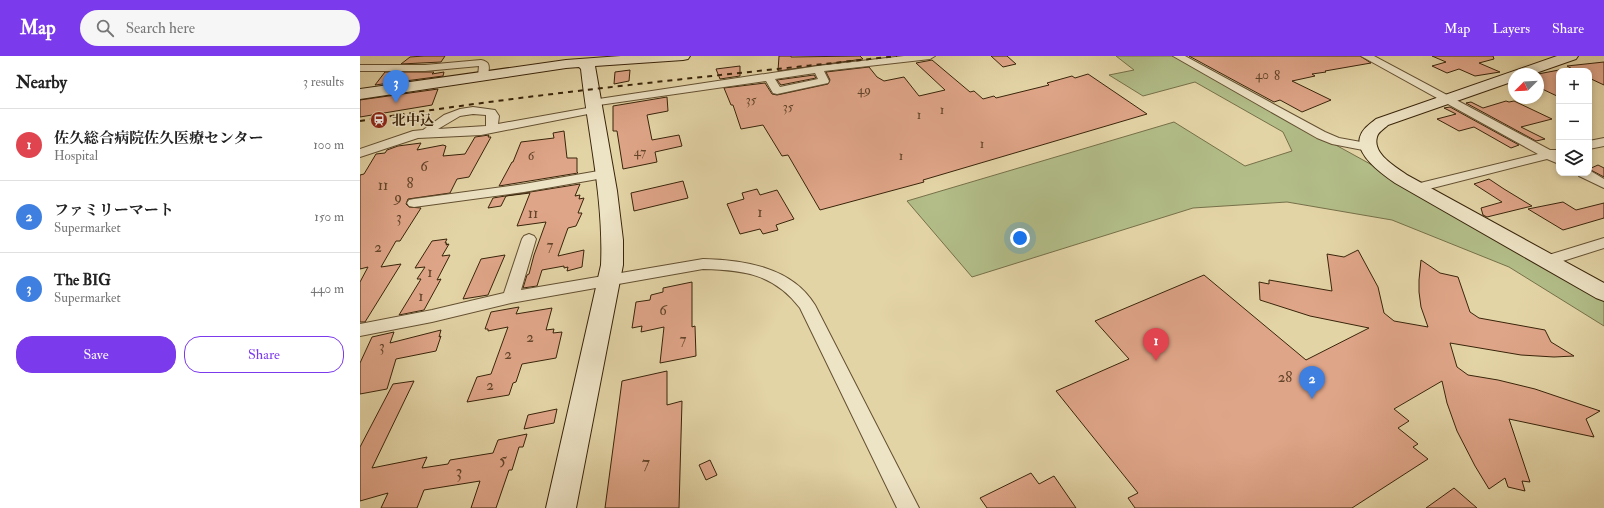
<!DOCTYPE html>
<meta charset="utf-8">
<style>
:root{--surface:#fff;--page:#f6f6f6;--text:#222;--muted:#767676;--line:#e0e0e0;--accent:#7c3aed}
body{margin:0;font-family:"IM FELL Double Pica","Noto Serif JP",serif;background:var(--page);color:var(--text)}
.controls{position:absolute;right:12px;top:12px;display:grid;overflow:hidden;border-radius:8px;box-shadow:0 2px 6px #0003}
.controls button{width:36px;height:36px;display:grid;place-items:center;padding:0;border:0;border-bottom:1px solid var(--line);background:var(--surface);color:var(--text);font:20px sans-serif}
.compass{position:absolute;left:1148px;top:12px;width:36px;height:36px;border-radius:50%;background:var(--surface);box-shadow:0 2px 6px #0003;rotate:246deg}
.you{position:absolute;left:660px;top:182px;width:14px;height:14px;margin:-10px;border:3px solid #fff;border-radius:50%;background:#1a73e8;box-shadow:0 0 0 6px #1a73e833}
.badge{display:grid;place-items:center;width:26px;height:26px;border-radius:50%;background:var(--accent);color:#fff;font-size:13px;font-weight:700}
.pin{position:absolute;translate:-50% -33px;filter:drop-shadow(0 1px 2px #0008)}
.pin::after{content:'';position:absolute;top:21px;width:14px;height:12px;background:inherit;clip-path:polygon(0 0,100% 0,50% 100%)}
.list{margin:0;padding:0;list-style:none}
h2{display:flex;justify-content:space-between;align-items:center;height:52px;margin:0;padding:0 16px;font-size:17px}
h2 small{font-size:13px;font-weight:400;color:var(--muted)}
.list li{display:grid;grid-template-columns:26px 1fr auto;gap:12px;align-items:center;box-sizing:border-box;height:72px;padding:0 16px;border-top:1px solid var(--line)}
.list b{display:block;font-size:15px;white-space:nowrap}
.list p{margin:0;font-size:13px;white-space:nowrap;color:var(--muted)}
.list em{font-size:13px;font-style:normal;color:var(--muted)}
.actions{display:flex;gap:8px;padding:12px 16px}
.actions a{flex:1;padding:9px 0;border:1px solid var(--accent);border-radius:16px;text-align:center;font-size:14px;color:var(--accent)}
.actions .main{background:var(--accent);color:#fff}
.icon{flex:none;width:22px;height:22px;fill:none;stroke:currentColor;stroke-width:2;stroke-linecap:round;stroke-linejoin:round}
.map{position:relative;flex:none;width:1244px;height:452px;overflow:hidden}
header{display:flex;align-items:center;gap:24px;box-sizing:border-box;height:56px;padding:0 20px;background:var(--accent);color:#fff}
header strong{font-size:19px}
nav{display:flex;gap:22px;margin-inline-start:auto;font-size:14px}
.search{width:280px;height:36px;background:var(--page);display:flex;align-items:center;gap:10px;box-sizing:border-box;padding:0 14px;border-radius:22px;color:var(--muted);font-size:15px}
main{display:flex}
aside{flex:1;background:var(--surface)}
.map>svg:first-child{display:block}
.green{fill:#b2bd88;stroke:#767049}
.building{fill:#dfa588;stroke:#39240a}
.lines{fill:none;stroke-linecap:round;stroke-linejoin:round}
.street-casing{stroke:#645031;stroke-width:2}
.secondary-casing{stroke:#39240a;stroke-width:2}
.street{fill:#ede3c5;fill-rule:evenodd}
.secondary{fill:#ede3c5;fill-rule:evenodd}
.rail{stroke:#39240a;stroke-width:2;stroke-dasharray:5 5;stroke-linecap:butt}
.labels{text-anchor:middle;stroke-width:3;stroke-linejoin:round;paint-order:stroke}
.far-number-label{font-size:13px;fill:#62442a}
.far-poi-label{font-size:14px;font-weight:bold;fill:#39240a;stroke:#ede3c5;text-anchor:start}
.number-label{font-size:15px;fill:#62442a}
.near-number-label{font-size:18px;fill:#62442a}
</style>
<header>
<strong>Map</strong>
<div class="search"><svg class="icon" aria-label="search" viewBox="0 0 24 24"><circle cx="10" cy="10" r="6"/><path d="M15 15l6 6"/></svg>Search here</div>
<nav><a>Map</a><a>Layers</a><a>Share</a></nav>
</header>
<main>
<aside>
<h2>Nearby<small>3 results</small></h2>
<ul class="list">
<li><span class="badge" style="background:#e0444e">1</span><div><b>佐久総合病院佐久医療センター</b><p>Hospital</p></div><em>100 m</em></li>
<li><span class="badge" style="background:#3f7fe0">2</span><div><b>ファミリーマート</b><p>Supermarket</p></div><em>150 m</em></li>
<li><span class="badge" style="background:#3f7fe0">3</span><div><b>The BIG</b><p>Supermarket</p></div><em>440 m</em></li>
</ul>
<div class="actions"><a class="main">Save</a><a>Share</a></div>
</aside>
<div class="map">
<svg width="1244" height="452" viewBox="0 0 1244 452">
<rect width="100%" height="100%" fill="#e3d4a6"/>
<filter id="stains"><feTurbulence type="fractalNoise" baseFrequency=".005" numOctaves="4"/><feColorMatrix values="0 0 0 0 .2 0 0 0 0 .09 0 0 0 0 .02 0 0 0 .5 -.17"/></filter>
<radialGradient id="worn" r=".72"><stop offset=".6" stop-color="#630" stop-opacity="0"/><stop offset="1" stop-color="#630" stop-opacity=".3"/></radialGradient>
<path class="green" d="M756,0H814L1023,115L1244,240V270L1149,211L1032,164L927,146L833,152L612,221L547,145L814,66L885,110L932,95L923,76L835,26L783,40L749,19L774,14Z"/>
<path class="building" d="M64,0H85L81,6L41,8L50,1Z
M419,0H431V1L500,0L503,3L418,15Z
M631,0H647L656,8L643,11Z
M829,0H1000L1011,7L965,15L966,16L952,18L955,20L932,25L971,44L942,56L920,44L914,46Z
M1072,0H1133L1134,3L1119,7L1140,16L1115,20L1099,13L1087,17L1072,10L1086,6Z
M572,4L610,36L614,35L623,43L634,40L636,42L689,29L687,27L712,20L715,22L728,18L787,58L563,124L564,126L460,154L428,99L422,100L403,69L381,73L373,49H371L364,32L405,27L412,38L417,39L468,28L470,24L466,16L509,11L517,21L524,25L544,21L559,40L585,34L556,7Z
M1244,6V29L1229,22V15H1216L1207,10Z
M380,10V20L360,23L356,13Z
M270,14L269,25L254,28L255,16Z
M1199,14V41L1178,31V18Z
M25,16H74L72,18L84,16L83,20L15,29Z
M454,19L456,22L421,29L417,24Z
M78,33L72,49L0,61V44Z
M307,41L308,55L287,59L292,84L319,79L322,90L295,96L297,106L263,113L257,75H253V50Z
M1146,45L1149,46L1154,45L1192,63L1161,71L1185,83L1176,85L1106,47L1111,46L1123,52Z
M1090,51L1159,89L1151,92L1114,71L1099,75L1077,63L1096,58L1084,52Z
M204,75L207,102H217V116L218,117L139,130L152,106H153L161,86L194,82L193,77Z
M129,79L128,81H131L109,121L97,123L90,137L48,143L46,148L49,151L61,152L40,185H36L21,211L41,208L5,266H0V226L8,211L0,213V119L4,118L16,98L25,97L27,94L38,90L61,87L57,94L83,89L86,90L83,100L105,98L115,81Z
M1238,109L1244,112V121L1229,113Z
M1129,123L1144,133L1172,150L1127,161L1123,159L1121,152L1142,146L1114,128Z
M323,125L328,142L274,155L271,137Z
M220,128L215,140L220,139L219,143L224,142L218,157H222L216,170L208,172L198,200L224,194L222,211L207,215L208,211L204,212V210L182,214L177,230L163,232L167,219L169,218L174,199L186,166L157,170L170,137L146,140L141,150L128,152L133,142Z
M397,133L400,139L417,134L434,163L416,169L418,174L403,178L400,173L380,178L367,148L384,143L382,137Z
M1203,146L1216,154L1244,147V162L1203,174L1168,153Z
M87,183L85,187H87L86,189L89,188L82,200L90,199L77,224L81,223L64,254L39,259L61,223H57L65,211L55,212L72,185Z
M998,194L1018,231L1024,257L1034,265L1068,271L1061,251L1059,236V224L1061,204L1080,217L1098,221L1110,256L1119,262L1185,274L1191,286L1214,300L1194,301L1161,299L1090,287L1097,311L1108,319L1138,324L1175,333L1240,355L1226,363L1234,381L1149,363L1170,426L1162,425L1165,435L1148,431L1145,422L1129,433L1115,410L1097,375L1087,347L1082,325L1034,353L1049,365L1038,372L1058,388L1053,391L1068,403L992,452H775L768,442L778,437L696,335L769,303L735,265L844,219L946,304L1009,272L950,260L900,244L899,226L909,228V224L972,235L967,198L984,201Z
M145,199L128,239L103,243L121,203Z
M332,226V271L335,270L336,300L300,307L304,271L281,276L282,270L272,272L276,246L290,244L291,239L303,236V232Z
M159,251L156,258L192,252L186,274L194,273L193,277L202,276L196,302L162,308L156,326L153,327L149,339L107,346L117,321L131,318L148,271L128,275V273H125L131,256Z
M81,274L79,281L81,280L76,295L36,303L27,333L0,338V307L12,281L34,276L30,287Z
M307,315V349L322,345L319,452H245L262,325Z
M54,325L12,412L67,401L62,412L88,408L90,404L133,397L138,384L167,378L163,391H159L152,414H149L136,452H111L120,425L64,434L57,452H21L28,437L0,445V391L33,328Z
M197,353L194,367L164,373L168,359Z
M350,404L357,419L346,424L339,409Z
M671,417L679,428L694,420L716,452H627L620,442Z
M1094,432L1117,452H1066Z"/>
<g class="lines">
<g class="street-casing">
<path id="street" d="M544,0H575L570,3L464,15L469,25L468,27L417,38L413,37L406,25L232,50L228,49L226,47L228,45L232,44L458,10ZM455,17L458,23L420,31L415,23Z
M813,0H825L965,76L979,82L1012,88L1014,91L1012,94L1008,95L972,88L957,82Z
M1001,0H1014L1190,94H1199V108L1187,103L1057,136L1052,135L1050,132L1052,129L1178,98Z
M121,4C131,6 129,11 128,20L123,23L118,20L119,10L65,15H0V9H65Z
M113,51L135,54L139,60L138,68L233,51L237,52L239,54L237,56L233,57L121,79L58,82L0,101V93L53,75L63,74L84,59L100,53ZM113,58L126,59V70L78,73L100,60Z
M1244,82V90L1229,93V85Z
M244,114L249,115L251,118L249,121L164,136L54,151L49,150L47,147L49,144L54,143L164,128Z
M1229,114L1244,123V132L1219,120L1217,117H1229Z
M169,178L174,180L176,183L161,234L343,203C384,204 432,211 455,249L559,452H537L440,252C414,218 384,214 343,213L151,247L72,266L0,280V268L72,254L144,237L162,183L164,180Z
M1244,182V192L1187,210L1182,209L1179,205L1182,201Z"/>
</g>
<g class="secondary-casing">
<path id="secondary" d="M261,0H330L328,3L323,4L235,10L257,135L263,184V209L216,452H186L241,209C244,143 228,78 221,13L219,11L206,12L0,43V33L206,4Z
M1197,0H1218L1216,3L1173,18H1154V25L1028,69C1024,73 1018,76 1017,81C1012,98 1036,111 1047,119L1244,227V245L1236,242L1035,127C1022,118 995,99 1000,81C1002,73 1010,68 1016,63Z"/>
</g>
<use href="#street" class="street"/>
<use href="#secondary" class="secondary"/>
<path class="rail" d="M0,65C178,36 358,20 537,0"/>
</g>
<defs>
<g id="station-disc" transform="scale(0.9)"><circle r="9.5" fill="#8f2418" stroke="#ede3c5"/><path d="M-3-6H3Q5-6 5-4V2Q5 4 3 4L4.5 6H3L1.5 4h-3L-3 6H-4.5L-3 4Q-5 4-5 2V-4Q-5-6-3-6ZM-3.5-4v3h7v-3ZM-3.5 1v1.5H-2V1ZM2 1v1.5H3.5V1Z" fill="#fff"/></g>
</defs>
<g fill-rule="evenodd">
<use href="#station-disc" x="19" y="64"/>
</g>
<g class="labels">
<g class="far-number-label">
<text x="902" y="23">40</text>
<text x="917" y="24">8</text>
<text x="504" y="38">49</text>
<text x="391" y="48">35</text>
<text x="428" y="55">35</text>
<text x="582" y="58">1</text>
<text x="559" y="63">1</text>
<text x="622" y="92">1</text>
<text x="280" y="100">47</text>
<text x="171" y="104">6</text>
<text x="541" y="104">1</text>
</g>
<g class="far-poi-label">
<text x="32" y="69">北中込</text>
</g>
<g class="number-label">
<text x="64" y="115">6</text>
<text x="50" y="132">8</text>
<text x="23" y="134">11</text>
<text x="38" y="146">9</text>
<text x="400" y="161">1</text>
<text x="173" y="162">11</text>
<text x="39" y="166">3</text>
<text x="190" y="194">7</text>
<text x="18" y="196">2</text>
<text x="70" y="221">1</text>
<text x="61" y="245">1</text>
<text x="303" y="259">6</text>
<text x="170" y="286">2</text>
<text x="323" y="288">7</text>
<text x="22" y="295">3</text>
<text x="148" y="303">2</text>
<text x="925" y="326">28</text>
<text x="130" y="334">2</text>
</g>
<g class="near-number-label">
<text x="143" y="409">5</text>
<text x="286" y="412">7</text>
<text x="99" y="421">3</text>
</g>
</g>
<rect width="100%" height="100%" filter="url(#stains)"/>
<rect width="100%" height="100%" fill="url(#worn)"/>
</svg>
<div class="controls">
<button>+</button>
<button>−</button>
<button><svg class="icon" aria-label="layers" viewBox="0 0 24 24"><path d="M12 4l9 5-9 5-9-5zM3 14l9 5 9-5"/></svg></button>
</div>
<svg class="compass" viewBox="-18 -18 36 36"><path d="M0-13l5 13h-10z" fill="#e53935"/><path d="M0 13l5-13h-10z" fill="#767676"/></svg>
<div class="you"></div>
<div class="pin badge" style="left:796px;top:305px;background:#e0444e">1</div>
<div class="pin badge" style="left:952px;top:343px;background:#3f7fe0">2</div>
<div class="pin badge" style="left:36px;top:47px;background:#3f7fe0">3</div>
</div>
</main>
